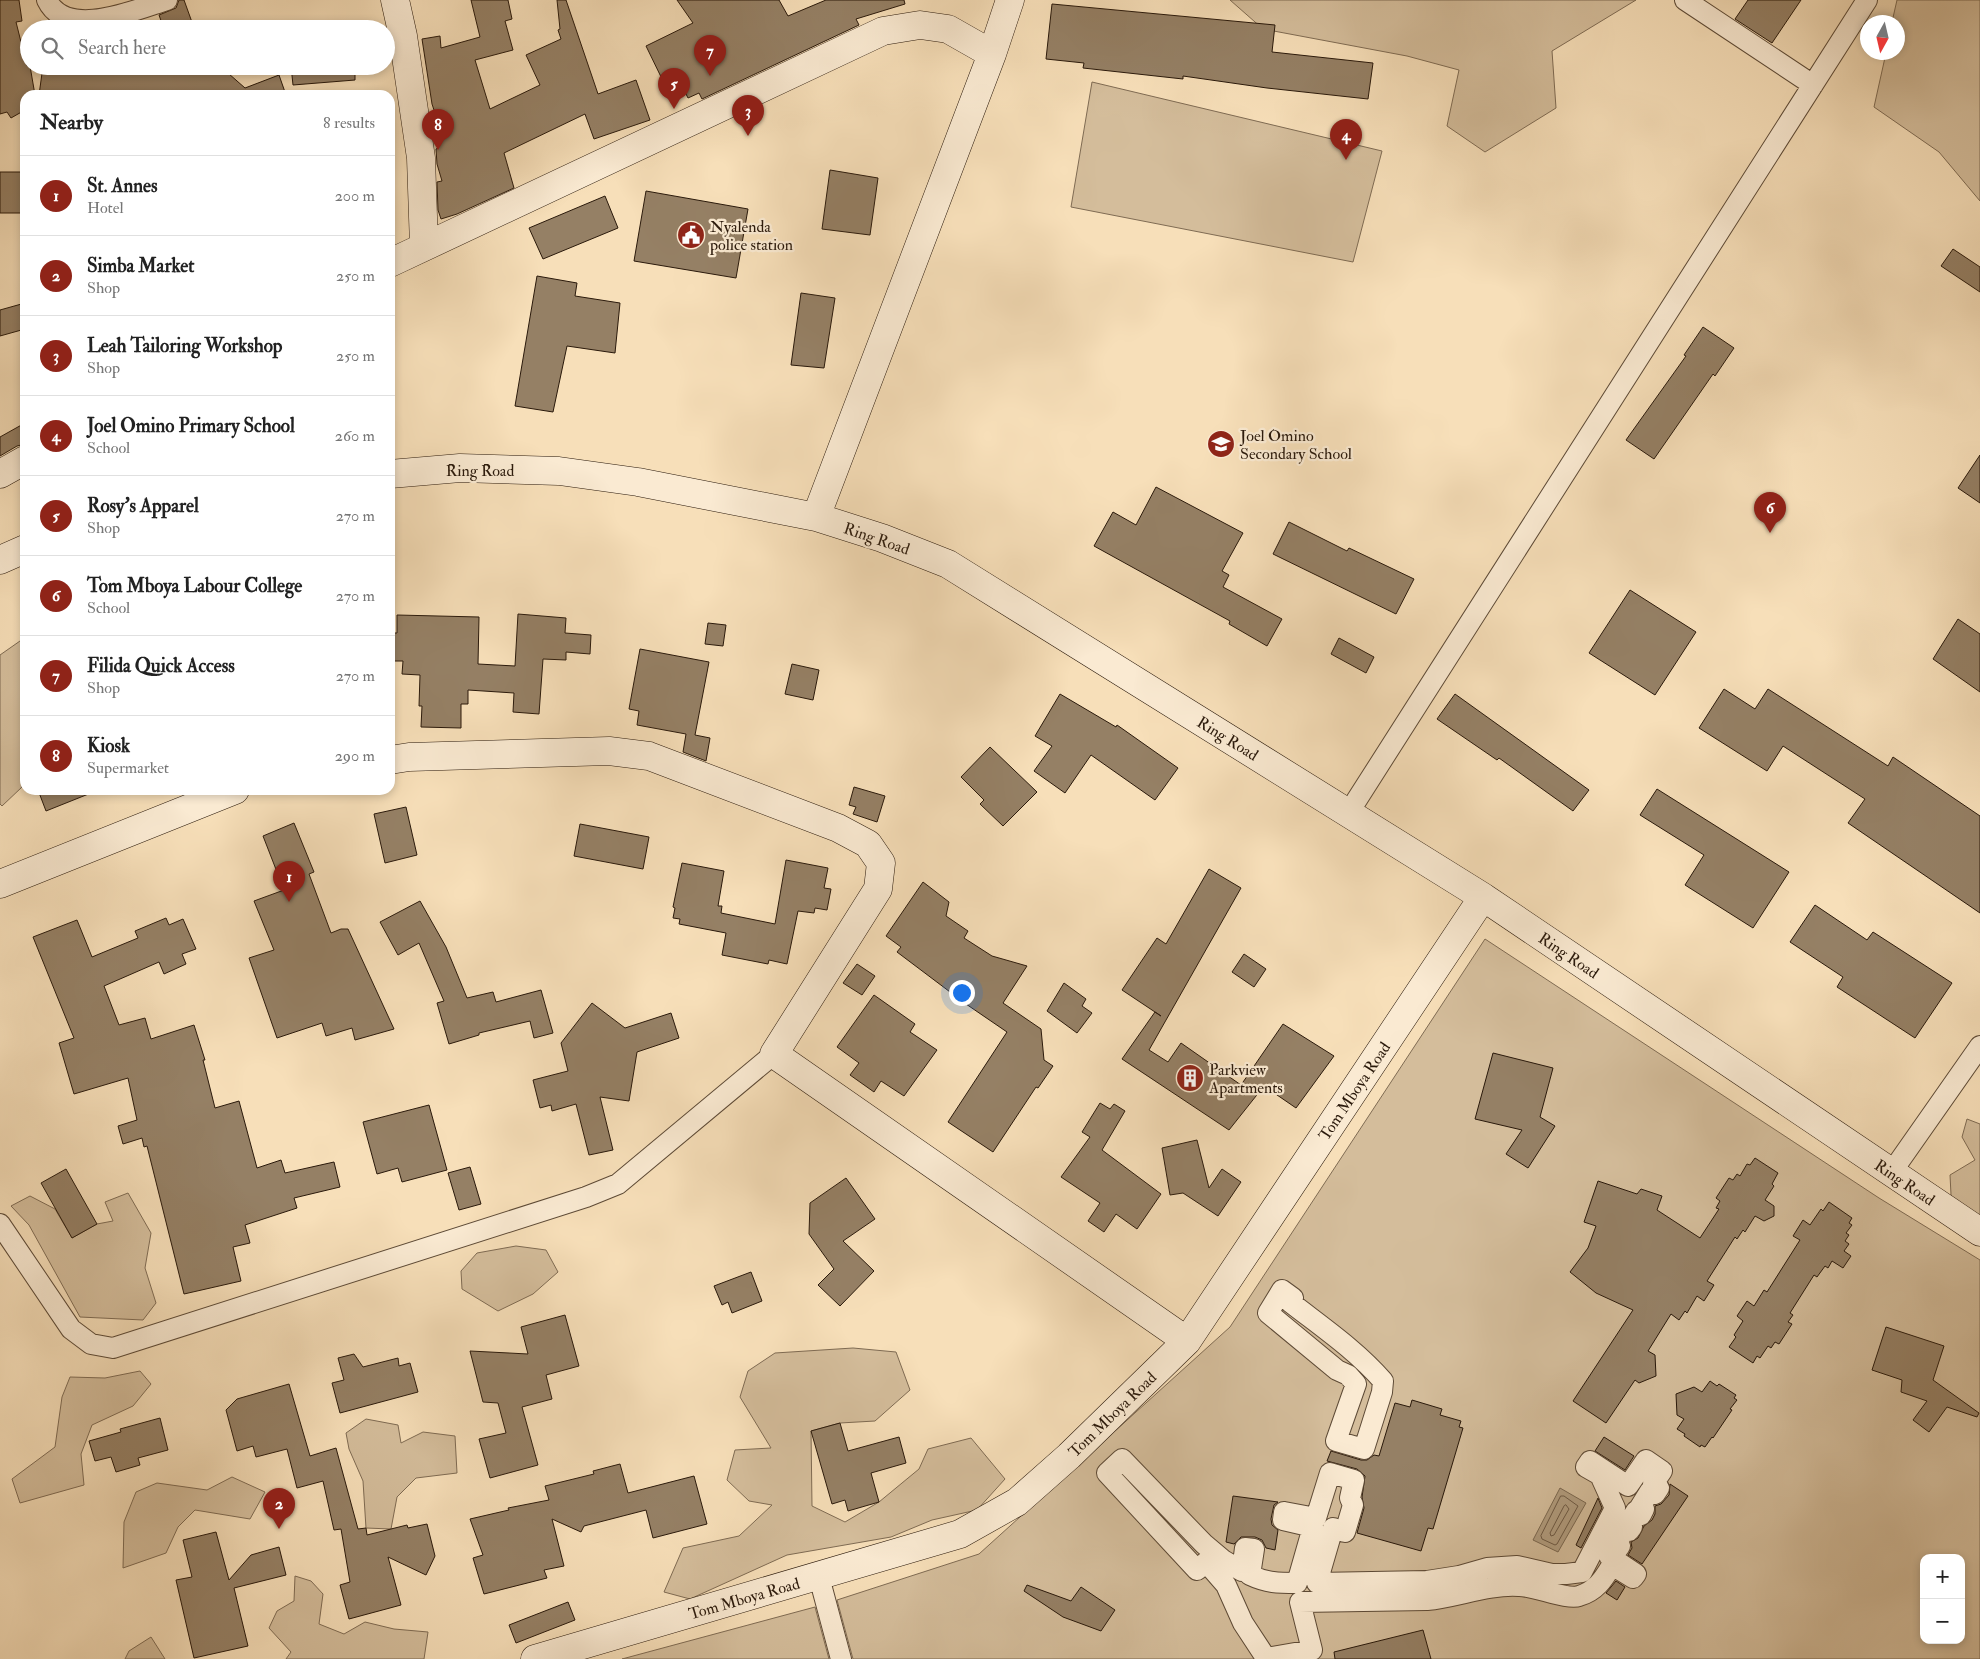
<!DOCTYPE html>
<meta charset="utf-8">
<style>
:root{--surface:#fff;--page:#f6f6f6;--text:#222;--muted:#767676;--line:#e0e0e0;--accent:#8f2418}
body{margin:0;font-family:"IM FELL Double Pica",serif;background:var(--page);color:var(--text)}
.controls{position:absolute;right:15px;bottom:15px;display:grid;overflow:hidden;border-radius:10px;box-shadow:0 2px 8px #0003}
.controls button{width:45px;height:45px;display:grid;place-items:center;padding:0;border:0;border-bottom:1px solid var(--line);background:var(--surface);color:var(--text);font:25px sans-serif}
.compass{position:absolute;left:1860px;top:15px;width:45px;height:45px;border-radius:50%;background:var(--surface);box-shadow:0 2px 8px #0003;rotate:188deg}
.you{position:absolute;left:961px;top:992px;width:18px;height:18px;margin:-12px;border:4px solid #fff;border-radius:50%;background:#1a73e8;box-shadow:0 0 0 8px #1a73e833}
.badge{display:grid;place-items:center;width:32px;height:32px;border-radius:50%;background:var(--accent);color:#fff;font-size:16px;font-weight:700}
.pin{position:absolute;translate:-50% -41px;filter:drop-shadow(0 1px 2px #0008)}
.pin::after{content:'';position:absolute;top:26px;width:18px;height:15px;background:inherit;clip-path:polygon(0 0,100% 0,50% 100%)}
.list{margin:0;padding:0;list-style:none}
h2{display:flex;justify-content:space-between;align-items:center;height:65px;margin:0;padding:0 20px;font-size:21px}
h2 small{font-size:16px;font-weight:400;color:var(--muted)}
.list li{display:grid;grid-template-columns:32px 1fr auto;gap:15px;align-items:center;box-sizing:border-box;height:80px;padding:0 20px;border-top:1px solid var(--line)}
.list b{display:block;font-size:19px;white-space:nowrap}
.list p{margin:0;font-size:16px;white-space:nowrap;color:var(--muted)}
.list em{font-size:16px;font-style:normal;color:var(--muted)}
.icon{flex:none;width:28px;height:28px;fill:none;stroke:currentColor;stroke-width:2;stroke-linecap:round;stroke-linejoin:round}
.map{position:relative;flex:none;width:1980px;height:1659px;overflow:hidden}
.search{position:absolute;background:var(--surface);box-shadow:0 2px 8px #0003;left:20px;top:20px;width:375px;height:55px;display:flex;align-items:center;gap:12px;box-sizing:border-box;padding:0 18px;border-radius:28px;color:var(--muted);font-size:19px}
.panel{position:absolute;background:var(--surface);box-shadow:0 2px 8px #0003;left:20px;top:90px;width:375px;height:705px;border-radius:15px}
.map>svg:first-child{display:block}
.green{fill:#d4bd9b;stroke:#7f6b53;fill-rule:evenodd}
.water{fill:#b19c7e;stroke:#7b6850}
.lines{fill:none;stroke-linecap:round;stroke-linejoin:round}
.shore{stroke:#6e5a44;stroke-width:1}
.building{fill:#958065;stroke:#2a190b}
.street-casing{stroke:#5d4a36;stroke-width:22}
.secondary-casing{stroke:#2a190b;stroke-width:29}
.street{stroke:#faead2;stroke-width:20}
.secondary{stroke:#faead2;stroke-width:28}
.labels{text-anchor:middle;stroke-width:4.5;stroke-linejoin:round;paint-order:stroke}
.poi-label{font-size:16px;fill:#2a190b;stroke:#faead2;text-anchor:start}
.street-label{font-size:16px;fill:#2a190b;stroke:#faead2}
</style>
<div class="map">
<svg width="1980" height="1659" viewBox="0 0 1980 1659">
<rect width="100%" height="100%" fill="#f7dfb9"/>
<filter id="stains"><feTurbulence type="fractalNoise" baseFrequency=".004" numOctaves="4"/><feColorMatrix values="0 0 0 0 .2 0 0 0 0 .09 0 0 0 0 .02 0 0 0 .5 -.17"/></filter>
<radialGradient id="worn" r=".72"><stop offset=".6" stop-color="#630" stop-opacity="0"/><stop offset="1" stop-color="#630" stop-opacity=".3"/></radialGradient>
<path class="green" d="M1230,0H1636L1552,51L1556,108L1485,152L1447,126L1459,70L1407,56L1263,29Z
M1897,0H1980V201L1939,152L1874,107L1886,53L1898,52V22H1892Z
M1092,82L1382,151L1353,262L1071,207Z
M20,641L25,642V722H23L22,787L2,806L0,804V655Z
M1485,939L1879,1198L1980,1260V1659H853L837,1600L979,1554L1230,1327ZM1924,1558H1961V1640H1924Z
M1967,1119L1980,1124V1219L1952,1214L1950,1175L1975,1160L1962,1137Z
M128,1193L151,1233L145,1268L156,1303L143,1320L80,1317L29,1225L11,1206L30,1196L55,1209L72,1238L97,1224L113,1221L105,1202Z
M516,1246L546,1250L558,1272L533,1294L498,1311L462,1289L461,1271L477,1253Z
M853,1348L896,1352L910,1390L875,1421L840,1423L811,1431L812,1506L845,1522L879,1502L919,1469L928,1449L971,1438L1005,1479L977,1510L932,1520L891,1537L787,1555L690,1599L664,1592L683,1548L739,1536L772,1505L749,1501L727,1480L735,1450L771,1448L740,1397L748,1371L775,1353Z
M140,1371L151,1384L133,1406L92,1425L81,1454L84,1485L20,1503L12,1479L55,1447L62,1397L70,1377L105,1378Z
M366,1419L398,1425L401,1443L423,1432L455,1436L457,1473L416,1478L397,1497L391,1529L366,1528L363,1481L349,1449L346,1433Z
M232,1477L265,1492L250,1519L195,1510L178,1527L166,1553L123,1568L124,1522L136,1492L157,1483L207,1490Z
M295,1576L311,1581L323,1594L319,1624L344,1634L365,1622L394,1629L428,1632L424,1659H286L291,1652L269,1628L277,1611L294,1601Z
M815,1607L829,1659H622Z
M151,1637L165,1659H125L129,1651Z"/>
<path class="water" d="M1560,1488L1586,1503L1558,1552L1533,1540Z"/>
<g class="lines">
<path class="shore" d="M1561,1496H1564L1578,1506L1557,1544L1555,1545L1542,1539L1541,1536Z
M1566,1505L1569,1509L1554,1535L1551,1536L1550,1533L1564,1506Z"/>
</g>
<path class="building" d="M0,0H19L22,21L16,22L27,66H30L35,95H25V110L11,118L7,112L0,114Z
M179,0H184L193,25L181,29H164L159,15L176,8Z
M471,0H508L512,19L505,21L513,50L475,60L490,109L540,85L526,55L561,39L558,30L560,29L557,0H566L598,94L636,80L650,120L594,139L585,114L504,153L514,188L457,214L441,219L438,210L437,182L442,181L437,164L436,149L438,148L432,124L438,122L432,104L422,39L440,36L441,48L480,37Z
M677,0H779L788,16L826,0H904L905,4L856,19L859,25L702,99L699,93L688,98L677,76L664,83L646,46L693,23Z
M1748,0H1801L1772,43L1735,19Z
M1052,4L1275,25L1272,52L1373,63L1368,99L1267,88L1183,76V79L1083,68L1084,63L1046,59Z
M43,66H220L245,88L279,75L286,95H39Z
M291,66H355V80L293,85Z
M830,170L878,178L870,235L822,229Z
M0,172H24L23,213H0Z
M646,191L748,209L736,278L634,261Z
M605,196L618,228L543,259L529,228Z
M1953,249L1980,267V292L1941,266Z
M537,276L577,283L575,296L620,303L615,353L567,346L553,412L515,406Z
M801,293L835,298L824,368L791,365Z
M25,303V329L0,336V310Z
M1703,327L1734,348L1715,376L1713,374L1654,459L1626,440L1686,356L1684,355Z
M25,423V444L17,446L0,456V437Z
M1980,455V503L1958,488Z
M1156,487L1243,533L1222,571L1229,575L1223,587L1282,619L1267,646L1229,624L1230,621L1094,546L1113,512L1136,525Z
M1289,522L1347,551L1349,548L1414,579L1396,614L1273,554Z
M1630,590L1696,632L1655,695L1589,653Z
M518,614L566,618L565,633L591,635L590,654L566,652V660L543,659L539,714L513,712L514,693L468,690V704H461V728L421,727L422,706H419L420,675L402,674L403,661H390V633H397V615L479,617L478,664L515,666Z
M1958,619L1980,634V692L1933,659Z
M708,623L726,625L723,646L705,644Z
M1339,638L1374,657L1366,673L1331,654Z
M640,649L709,662L695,735L710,738L706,761L683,752L686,734L637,725L639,711L629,709Z
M792,664L819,670L813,700L785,694Z
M1724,689L1755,709L1768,689L1888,766L1893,757L1980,816V913L1848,823L1865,799L1783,746L1767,771L1699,728Z
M1060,694L1116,727L1117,725L1178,768L1155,800L1091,755L1065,793L1034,771L1052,746L1035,736Z
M1455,694L1589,790L1573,811L1499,758L1497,760L1437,719Z
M990,747L1037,792L1003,826L980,804L984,800L961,777Z
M854,787L885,796L877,822L853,814L856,807L849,805Z
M1657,789L1789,872L1753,928L1685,885L1704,855L1640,815Z
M38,790H95L96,791L46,811Z
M406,807L417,855L385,863L374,814Z
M294,823L314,872L309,874L331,933L341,929H348L394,1029L355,1040L352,1028L326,1036L322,1023L277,1038L249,958L274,950L254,901L284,890L263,836Z
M580,824L649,837L643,869L574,856Z
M786,860L828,868L824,888L831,889L827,910L815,908L814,913L798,911L787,964L769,960L768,964L722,955L726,933L679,924L680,919L673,918L675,908L673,907L682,863L724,871L718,906H722L721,913L775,924Z
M1209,869L1241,888L1149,1050L1168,1062L1181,1043L1241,1085L1283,1024L1334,1056L1296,1108L1264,1086L1229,1130L1122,1059L1155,1012L1161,1016L1122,990L1157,938L1166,944Z
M923,882L949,902L946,916L968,931L964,938L992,956L1027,966L1003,1003L1041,1029L1044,1060L1053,1066L1038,1088L1036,1087L993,1152L948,1122L1007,1032L966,1004L897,952L901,947L886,936Z
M420,901L446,947L467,998L493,992L496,1002L541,990L553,1033L534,1038L530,1021L479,1033V1035L449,1044L437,1003L444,1001L419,943L398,955L380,922Z
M1815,905L1867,940L1873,932L1952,983L1915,1038L1837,987L1843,977L1790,942Z
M166,918L169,925L183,919L196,949L182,954L186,964L164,974L159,962L104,986L119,1025L145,1018L151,1039L194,1025L205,1060H203L215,1108L239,1101L257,1168L281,1160L285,1173L334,1162L340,1187L294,1198L297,1208L245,1225L250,1243L233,1247L241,1281L184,1294L147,1146L144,1147L142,1138L123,1144L118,1126L137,1120L128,1078L74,1094L59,1043L74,1038L33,937L77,920L92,957L138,938L135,931Z
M1244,954L1266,969L1254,987L1232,972Z
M857,964L875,976L862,995L843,983Z
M1064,983L1086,999L1082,1006L1092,1013L1077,1033L1047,1011Z
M874,995L915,1024L910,1032L937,1050L904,1096L881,1081L874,1092L850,1075L859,1063L837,1047Z
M592,1003L625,1028L671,1013L679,1038L637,1052L629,1101L600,1097L613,1150L589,1155L576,1104L552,1111L551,1105L540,1108L533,1080L568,1071L561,1043Z
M1493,1053L1553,1068L1540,1117L1555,1126L1528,1168L1506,1154L1522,1130L1475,1119Z
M1100,1103L1110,1109L1114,1104L1125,1111L1102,1150L1161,1194L1137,1229L1116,1214L1104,1232L1088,1221L1100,1203L1061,1177L1090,1137L1082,1132Z
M429,1105L447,1170L402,1182L398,1168L377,1174L363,1122Z
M1197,1140L1209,1188L1222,1169L1241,1182L1218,1216L1183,1193L1170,1195L1162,1148Z
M1755,1158L1778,1173L1772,1184L1774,1186L1765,1200L1774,1206V1216L1764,1221L1755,1216L1745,1232L1743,1230L1737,1239L1735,1237L1707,1281L1714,1285L1704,1301L1697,1296L1687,1313L1685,1311L1679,1320L1671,1314L1648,1351L1655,1355L1656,1376L1639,1383L1635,1380L1606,1423L1573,1401L1633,1310L1596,1293L1570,1272L1588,1248L1596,1226L1584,1222L1598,1181L1637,1194L1641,1189L1662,1196L1657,1210L1700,1238L1719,1209L1716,1208L1720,1201L1716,1198L1729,1178L1733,1180L1737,1174L1740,1176L1747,1164L1750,1165Z
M470,1167L481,1204L459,1210L448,1173Z
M66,1169L97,1224L72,1238L41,1183Z
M846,1178L875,1219L843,1241L874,1271L840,1306L818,1285L834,1269L809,1234L810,1203Z
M1829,1202L1852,1218L1849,1223L1852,1225L1846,1233L1849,1235L1845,1241L1849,1244L1844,1251L1851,1256L1843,1268L1832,1261L1828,1268L1825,1266L1817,1277L1814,1275L1790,1313L1793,1315L1788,1322L1792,1324L1779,1344L1775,1342L1771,1348L1768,1346L1760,1358L1757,1356L1753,1363L1729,1347L1736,1337L1734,1335L1743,1321L1737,1316L1747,1301L1754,1306L1764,1290L1767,1292L1800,1240L1793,1236L1803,1220L1810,1225L1821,1209L1823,1211Z
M751,1272L762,1301L732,1313L728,1302L722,1305L714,1286Z
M565,1315L579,1366L546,1375L552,1399L522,1407L538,1465L490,1478L479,1439L506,1433L498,1403L483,1402L470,1351L528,1354L521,1327Z
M1886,1327L1944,1346L1933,1380L1979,1413L1977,1417L1947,1407L1929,1432L1913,1420L1927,1401L1901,1392L1902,1380L1872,1370Z
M354,1354L363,1367L398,1358L399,1366L410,1363L418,1392L340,1413L332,1383L344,1380L338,1358Z
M1710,1381L1717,1386L1719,1384L1736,1395L1734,1398L1737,1400L1730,1409L1732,1410L1713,1438L1712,1437L1705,1447L1701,1445L1700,1447L1684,1436L1685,1434L1677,1429L1684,1419L1677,1415L1676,1394L1694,1387L1702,1392Z
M289,1384L310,1456L336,1448L358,1529L366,1528L367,1535L407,1525L408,1528L427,1524L435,1556L426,1575L388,1557L401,1605L349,1619L340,1585L350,1582L341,1529L334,1530L323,1481L297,1488L287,1449L256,1457L253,1446L237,1451L226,1410L237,1399Z
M1412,1400L1442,1409L1440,1415L1461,1421L1459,1427L1463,1428L1433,1529L1428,1528L1421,1551L1357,1533L1364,1508L1362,1497L1365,1476L1357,1469L1327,1461L1331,1451L1361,1460H1367L1374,1455L1379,1456L1395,1403L1410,1407Z
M160,1418L168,1450L138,1458L140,1465L116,1472L111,1457L95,1461L89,1441L121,1432L120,1429Z
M840,1423L848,1451L899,1437L906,1463L871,1473L879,1502L848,1511L845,1500L832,1504L811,1431Z
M1604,1437L1634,1456L1625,1470L1595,1451Z
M620,1464L628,1493L694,1476L707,1524L653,1538L646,1510L584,1526L581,1532L552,1519L564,1566L544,1570L547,1578L484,1594L473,1558L483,1555L470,1519L509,1510L508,1508L549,1500L545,1486L594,1474L593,1471Z
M1670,1484L1688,1496L1642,1564L1628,1555L1632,1548L1631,1542L1638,1538L1644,1526L1652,1520L1655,1514V1506L1661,1504L1669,1495Z
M1233,1496L1278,1502L1274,1505L1271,1519L1272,1525L1278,1530L1275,1550L1266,1548L1262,1540L1255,1537H1241L1234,1544L1226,1542Z
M1598,1498L1602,1508L1581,1548L1576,1545Z
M216,1532L229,1580L251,1555L279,1547L286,1575L234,1588L248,1646L194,1658L176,1580L192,1577L183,1540Z
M1616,1581L1625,1587L1617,1600L1606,1593Z
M1027,1585L1071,1601L1081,1587L1115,1610L1101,1631L1063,1617L1024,1591Z
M568,1602L575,1620L516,1643L509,1625Z
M1423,1630L1431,1659H1335L1334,1652Z"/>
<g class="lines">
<g class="street-casing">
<path id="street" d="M47,0C66,40 135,10 167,0
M1685,0L1813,85
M1349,812L1867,0
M1891,1173L1980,1046
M0,1224L71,1329L91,1344L113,1348L586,1197L618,1184L774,1054
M1282,1290L1293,1298L1290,1302C1322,1327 1356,1350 1383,1381L1382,1392L1364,1449L1336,1441L1356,1384L1348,1375L1337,1370L1268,1313Z
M1122,1459L1204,1544L1223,1560L1242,1571L1245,1548L1254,1549L1250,1575C1267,1583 1278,1583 1297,1583L1313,1527L1283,1520L1284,1512L1316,1518L1330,1473L1354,1480L1350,1498L1353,1505L1345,1532L1333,1528L1317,1583L1427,1581L1459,1576L1487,1568L1517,1566L1552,1574H1566L1582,1572L1615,1508L1600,1475L1586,1467L1590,1461L1628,1486L1646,1460L1662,1471L1653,1484L1659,1488L1655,1494L1650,1491L1640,1507L1644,1509L1641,1515L1636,1511L1628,1524L1632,1527L1629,1531L1626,1529L1616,1543L1620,1546L1617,1550L1614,1548L1609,1556L1636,1574L1633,1578L1612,1565C1603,1580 1596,1591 1579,1596C1567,1600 1535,1586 1519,1586C1488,1584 1458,1597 1427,1600L1300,1602L1312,1650L1266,1658L1243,1623L1226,1585L1206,1562L1197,1570L1107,1473Z
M819,1577L841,1659"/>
</g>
<g class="secondary-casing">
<path id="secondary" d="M395,0L403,36L421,158L424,246
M390,263L883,31L920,25L948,29L992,54
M0,474L25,460
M390,474L460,468L559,471L638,482L816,517L882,538L948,564L1483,897L1980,1232
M816,517L992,54L1010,0
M0,560L25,549
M390,760L409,757L609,751L649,756L838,828L868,844L881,863L878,889L774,1054L1187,1341
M0,884L235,790
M535,1659L960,1534L1017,1502L1069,1456L1187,1341L1483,897"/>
</g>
<use href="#street" class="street"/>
<use href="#secondary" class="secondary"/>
</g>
<defs>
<g id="civic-disc" transform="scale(1.4375)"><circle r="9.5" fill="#8f2418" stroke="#faead2"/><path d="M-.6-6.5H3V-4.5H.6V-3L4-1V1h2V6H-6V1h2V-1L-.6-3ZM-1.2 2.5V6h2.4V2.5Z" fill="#fff"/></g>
<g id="school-disc" transform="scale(1.4375)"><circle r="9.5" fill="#8f2418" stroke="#faead2"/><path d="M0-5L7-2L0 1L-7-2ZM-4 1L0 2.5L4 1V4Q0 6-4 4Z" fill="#fff"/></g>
<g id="building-disc" transform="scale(1.4375)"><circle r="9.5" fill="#8f2418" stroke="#faead2"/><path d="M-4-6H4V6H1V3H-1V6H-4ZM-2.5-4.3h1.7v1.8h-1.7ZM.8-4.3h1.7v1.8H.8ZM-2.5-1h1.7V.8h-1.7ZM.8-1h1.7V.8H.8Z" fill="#fff"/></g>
</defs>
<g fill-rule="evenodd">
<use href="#civic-disc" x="691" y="235"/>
<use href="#school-disc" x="1221" y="444"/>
<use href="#building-disc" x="1190" y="1078"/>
</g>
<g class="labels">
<g class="poi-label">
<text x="710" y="232">Nyalenda<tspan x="710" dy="18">police station</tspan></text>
<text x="1240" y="441">Joel Omino<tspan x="1240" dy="18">Secondary School</tspan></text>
<text x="1209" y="1075">Parkview<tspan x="1209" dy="18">Apartments</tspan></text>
</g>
<g class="street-label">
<text x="480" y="476">Ring Road</text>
<text transform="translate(877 538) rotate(19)" y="6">Ring Road</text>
<text transform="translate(1228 738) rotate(32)" y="6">Ring Road</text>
<text transform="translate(1569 955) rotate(34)" y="6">Ring Road</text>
<text transform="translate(1354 1091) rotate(-56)" y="6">Tom Mboya Road</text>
<text transform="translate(1905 1182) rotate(34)" y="6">Ring Road</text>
<text transform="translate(1112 1414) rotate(-44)" y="6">Tom Mboya Road</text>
<text transform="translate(744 1598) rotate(-16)" y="6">Tom Mboya Road</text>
</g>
</g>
<rect width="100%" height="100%" filter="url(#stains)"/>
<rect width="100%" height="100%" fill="url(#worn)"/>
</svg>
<div class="controls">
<button>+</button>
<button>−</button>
</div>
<svg class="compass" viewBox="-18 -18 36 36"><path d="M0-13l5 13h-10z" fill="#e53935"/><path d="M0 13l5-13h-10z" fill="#767676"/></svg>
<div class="you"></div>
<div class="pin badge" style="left:289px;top:902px">1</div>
<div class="pin badge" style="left:279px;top:1529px">2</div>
<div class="pin badge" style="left:748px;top:136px">3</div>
<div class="pin badge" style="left:1346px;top:160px">4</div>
<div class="pin badge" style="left:674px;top:109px">5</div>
<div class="pin badge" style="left:1770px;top:533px">6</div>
<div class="pin badge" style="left:710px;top:76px">7</div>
<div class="pin badge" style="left:438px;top:150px">8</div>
<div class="search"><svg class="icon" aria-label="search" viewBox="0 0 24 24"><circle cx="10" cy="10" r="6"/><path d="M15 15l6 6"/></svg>Search here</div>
<section class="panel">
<h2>Nearby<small>8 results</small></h2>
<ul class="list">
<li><span class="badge">1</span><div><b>St. Annes</b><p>Hotel</p></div><em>200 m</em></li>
<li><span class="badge">2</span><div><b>Simba Market</b><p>Shop</p></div><em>250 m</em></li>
<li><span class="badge">3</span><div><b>Leah Tailoring Workshop</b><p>Shop</p></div><em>250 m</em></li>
<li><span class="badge">4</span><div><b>Joel Omino Primary School</b><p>School</p></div><em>260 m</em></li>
<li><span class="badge">5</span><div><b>Rosy's Apparel</b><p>Shop</p></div><em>270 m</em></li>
<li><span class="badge">6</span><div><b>Tom Mboya Labour College</b><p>School</p></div><em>270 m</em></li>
<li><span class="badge">7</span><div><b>Filida Quick Access</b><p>Shop</p></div><em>270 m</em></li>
<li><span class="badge">8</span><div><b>Kiosk</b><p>Supermarket</p></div><em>290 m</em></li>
</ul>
</section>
</div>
